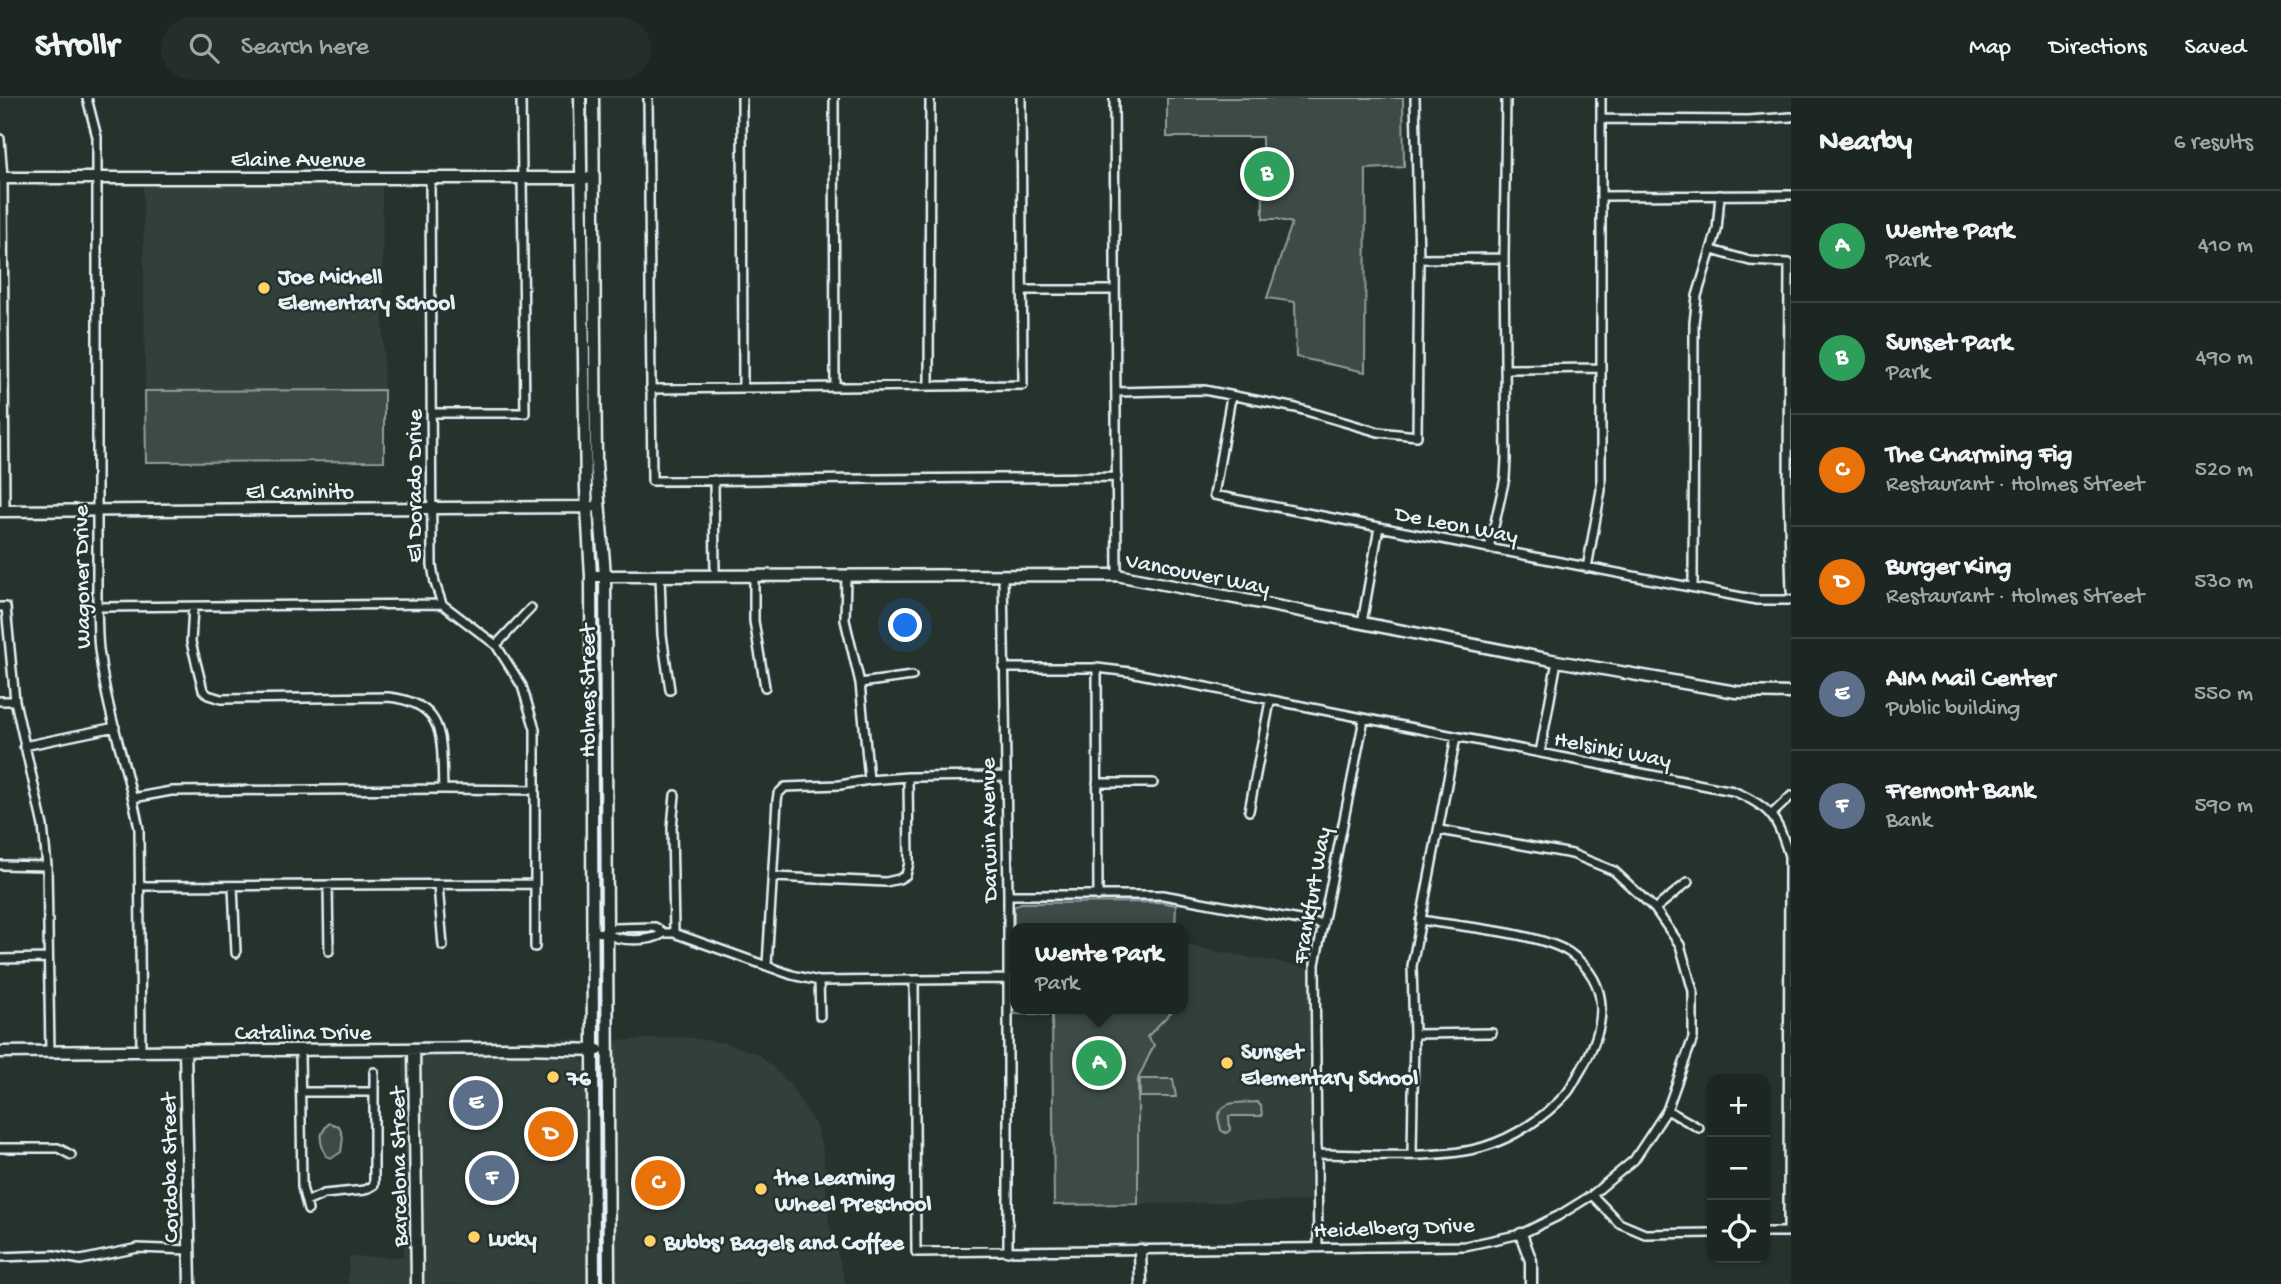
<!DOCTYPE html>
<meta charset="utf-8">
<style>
:root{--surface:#1c2622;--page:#252e2a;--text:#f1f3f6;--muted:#a0a5a5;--line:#3a4340;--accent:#ffd166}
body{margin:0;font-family:"Gochi Hand",sans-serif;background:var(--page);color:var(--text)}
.controls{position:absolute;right:21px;bottom:21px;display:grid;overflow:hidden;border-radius:14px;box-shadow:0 2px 5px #0004}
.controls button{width:63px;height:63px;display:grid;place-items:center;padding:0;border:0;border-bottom:2px solid var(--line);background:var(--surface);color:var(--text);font:35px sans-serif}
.you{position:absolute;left:906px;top:528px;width:24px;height:24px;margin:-18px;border:5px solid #fff;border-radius:50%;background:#1a73e8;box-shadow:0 0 0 10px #1a73e833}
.badge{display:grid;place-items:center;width:46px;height:46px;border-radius:50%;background:var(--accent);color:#fff;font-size:23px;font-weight:700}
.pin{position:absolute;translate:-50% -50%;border:4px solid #fff;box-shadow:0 2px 7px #0006}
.popup{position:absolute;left:1010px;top:825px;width:178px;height:91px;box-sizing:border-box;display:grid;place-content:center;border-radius:14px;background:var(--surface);filter:drop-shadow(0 2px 5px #0005);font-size:23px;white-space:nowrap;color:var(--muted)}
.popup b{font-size:26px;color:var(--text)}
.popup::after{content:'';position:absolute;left:50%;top:100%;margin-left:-14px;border:14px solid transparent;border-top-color:var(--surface)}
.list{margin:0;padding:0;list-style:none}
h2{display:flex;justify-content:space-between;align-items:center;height:91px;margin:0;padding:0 28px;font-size:30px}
h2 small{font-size:23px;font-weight:400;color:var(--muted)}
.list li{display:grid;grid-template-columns:46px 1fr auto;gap:21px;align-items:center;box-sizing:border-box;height:112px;padding:0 28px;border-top:2px solid var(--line)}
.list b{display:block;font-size:26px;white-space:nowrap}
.list p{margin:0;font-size:23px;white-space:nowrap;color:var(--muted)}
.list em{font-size:23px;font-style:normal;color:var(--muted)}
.icon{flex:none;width:38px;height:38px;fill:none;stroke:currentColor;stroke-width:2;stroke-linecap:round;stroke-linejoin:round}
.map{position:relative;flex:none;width:1791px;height:1186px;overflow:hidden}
header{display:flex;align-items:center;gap:42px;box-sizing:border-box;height:98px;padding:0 35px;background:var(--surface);border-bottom:2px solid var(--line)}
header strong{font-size:33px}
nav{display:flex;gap:38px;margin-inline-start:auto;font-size:24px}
.search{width:490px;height:63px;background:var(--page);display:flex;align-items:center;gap:18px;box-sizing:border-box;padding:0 24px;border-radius:38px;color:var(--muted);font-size:26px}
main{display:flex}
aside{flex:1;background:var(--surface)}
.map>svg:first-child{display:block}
.built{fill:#333f3a}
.green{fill:#3e4b47;stroke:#939ea0;stroke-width:2}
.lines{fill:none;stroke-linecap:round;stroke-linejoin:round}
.street-casing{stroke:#e8f1f8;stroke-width:12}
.secondary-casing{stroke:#e8f1f8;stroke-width:15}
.street{stroke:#26332d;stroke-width:7}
.secondary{stroke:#26332d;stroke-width:10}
.poi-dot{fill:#ffd166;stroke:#26332d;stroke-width:2.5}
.labels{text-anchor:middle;stroke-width:5;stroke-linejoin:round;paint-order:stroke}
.street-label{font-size:23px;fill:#e8f1f8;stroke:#26332d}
.poi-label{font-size:23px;font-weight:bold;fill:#e8f1f8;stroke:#26332d;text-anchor:start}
</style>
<header>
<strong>Strollr</strong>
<div class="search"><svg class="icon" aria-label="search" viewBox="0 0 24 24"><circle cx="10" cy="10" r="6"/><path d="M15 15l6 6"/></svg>Search here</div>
<nav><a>Map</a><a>Directions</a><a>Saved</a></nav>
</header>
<main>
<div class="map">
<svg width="1791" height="1186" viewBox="0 0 1791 1186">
<rect width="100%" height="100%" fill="#26332d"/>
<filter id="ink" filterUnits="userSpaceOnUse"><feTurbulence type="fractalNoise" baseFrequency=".0143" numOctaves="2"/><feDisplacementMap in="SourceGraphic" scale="14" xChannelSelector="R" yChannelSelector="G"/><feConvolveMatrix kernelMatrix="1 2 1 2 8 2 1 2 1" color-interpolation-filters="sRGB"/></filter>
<g filter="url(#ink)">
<path class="built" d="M382,87L384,363L146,364L143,88Z
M1183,847L1309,870L1310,1103L1138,1106V981L1153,948L1146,939L1174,911H1183Z
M685,939L726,945L760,957L791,988L816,1028L823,1053L829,1125L846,1186H612V1151L616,1121V1064L611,1031L610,943Z
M582,941V963L587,969L588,1186H348L349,1159H404L403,943Z"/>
<path class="green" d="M1167,0H1403L1404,69L1366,71L1365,274L1296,259L1295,204L1267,200L1292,125L1277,121H1263L1262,39H1167Z
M384,292V363L146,364L145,293Z
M1161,804L1176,807L1175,830H1015V911H1174L1147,939L1154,947L1138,981V1106L1054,1107L1052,917L1014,916V809L1021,805Z
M1140,981H1173L1176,999H1140Z
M1257,1004L1261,1008L1262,1018H1229L1230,1032L1226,1035L1221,1032L1218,1019C1224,1000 1240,1006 1257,1004Z
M329,1025L339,1028L343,1039L341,1054L332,1060L326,1058C319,1042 318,1038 329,1025Z"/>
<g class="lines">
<g class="street-casing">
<path id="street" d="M87,0L97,39V509C98,525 97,542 100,558C107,617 129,673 139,731L141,954
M648,0L652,383L1117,379
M742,0L743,288
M834,0L835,288
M1114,0L1117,477
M1602,21L1748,22L1791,19
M0,41L3,80L5,413
M430,79L432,467L435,485L442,506L496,547L522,588L535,631V849
M1601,98L1791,97
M1712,152L1750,163L1789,165L1788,394L1791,493
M1419,161L1504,160
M1023,192H1115
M1506,271L1601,270
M929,287L930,0
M650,291L1023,287L1021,0
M1117,294L1204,292L1296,310L1378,334L1417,338L1419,161L1415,0
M1231,299L1214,397L1757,502H1791
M432,315H525L521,0
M714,382L715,477
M1489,451L1505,380L1506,361L1504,160L1506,0
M1587,470L1601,392V0
M754,477V523L765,589
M1003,477L1008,797V1154
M660,478L662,537L670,592
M846,478L845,522L860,585L869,682
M1693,489L1694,225L1697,198L1717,132L1720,97
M0,509H6L15,603L43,728L47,768L50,954
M97,509L442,506
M193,509L191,544L203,592L208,597L221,601L388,599C448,605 441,643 443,691
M1362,525L1379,429
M496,547L531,510
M1003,570H1097L1130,574L1733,693C1771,709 1777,719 1789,758L1788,1134H1765
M1097,570L1098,798
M860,585L912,578
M0,603H15
M24,648L115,629
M1540,655L1557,563
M1097,685H1153
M133,700L171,693L443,691L535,692
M1249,713L1270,603
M1772,716L1791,698
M0,767L47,768
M774,779L886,784L899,781L906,777L909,765L908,679
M438,787L443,848
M141,788L535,786
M233,788L236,855
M328,788L329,853
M1008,797H1163L1322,826
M1655,811L1688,784
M594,834L605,835L614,830L655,829L664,835H674L792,877L819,883L1006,881
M606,835C619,844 651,844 664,835
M674,835L672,729L675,697
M0,861L48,860
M767,867L777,703L778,696L785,689L840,687L869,682L908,679L1005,678
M914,882L916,1154L1465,1148L1521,1136L1558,1118L1592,1097L1634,1062L1667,1012L1693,940V893L1680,847L1655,811L1614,773L1572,756L1440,732
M819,883L820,918
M1414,936L1492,935
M300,953L302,1089L308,1112
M374,974V994
M301,994H374V1087L365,1092L324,1096L306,1104
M1667,1012L1699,1030
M0,1050H58L71,1057
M1318,1056C1366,1056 1438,1062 1483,1049C1514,1040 1545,1019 1567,995C1572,989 1576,980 1581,972C1605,931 1614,887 1570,855C1542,835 1457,828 1420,822
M1412,1056L1414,936L1412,868L1456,639
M1592,1097L1619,1125L1645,1136L1712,1135
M1318,1150L1315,866L1364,621
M0,1159L54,1157L81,1162L138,1150L189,1152"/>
</g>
<g class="secondary-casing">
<path id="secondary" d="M580,0L586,392L591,478L594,1186
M593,0L596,365L605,477L609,1186
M3,80H587
M0,413L592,409
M591,478L1117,477L1557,563L1736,594L1791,595
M414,951L417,1186
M185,952L190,1186
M0,954L525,950L598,952
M1521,1136L1531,1163V1186
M1140,1152L1141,1186"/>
</g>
<use href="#street" class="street"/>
<use href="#secondary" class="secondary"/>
</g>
</g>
<g class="poi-dot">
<circle cx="264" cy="190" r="7"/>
<circle cx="1227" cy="965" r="7"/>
<circle cx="553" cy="979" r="7"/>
<circle cx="761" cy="1091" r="7"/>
<circle cx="474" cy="1139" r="7"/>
<circle cx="650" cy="1143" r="7"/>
</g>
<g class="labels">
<g class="street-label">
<text x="298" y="68">Elaine Avenue</text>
<text transform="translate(413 388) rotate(-90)" y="8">El Dorado Drive</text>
<text x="300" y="400">El Caminito</text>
<text transform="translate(1457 425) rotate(11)" y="8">De Leon Way</text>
<text transform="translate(1198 474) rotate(11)" y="8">Vancouver Way</text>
<text transform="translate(80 479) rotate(-91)" y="8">Wagoner Drive</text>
<text transform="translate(586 593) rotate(-90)" y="8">Holmes Street</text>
<text transform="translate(1613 650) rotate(11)" y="8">Helsinki Way</text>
<text transform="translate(987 732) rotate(-91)" y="8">Darwin Avenue</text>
<text transform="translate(1310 797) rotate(-80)" y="8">Frankfurt Way</text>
<text x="303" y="941">Catalina Drive</text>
<text transform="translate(397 1069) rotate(-91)" y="8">Barcelona Street</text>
<text transform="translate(168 1070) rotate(-91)" y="8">Cordoba Street</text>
<text transform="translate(1394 1128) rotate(-2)" y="8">Heidelberg Drive</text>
</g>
<g class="poi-label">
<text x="278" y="185">Joe Michell<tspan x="278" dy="26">Elementary School</tspan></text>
<text x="1241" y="960">Sunset<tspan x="1241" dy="26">Elementary School</tspan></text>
<text x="567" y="987">76</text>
<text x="775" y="1086">the Learning<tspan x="775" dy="26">Wheel Preschool</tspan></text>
<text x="488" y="1147">Lucky</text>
<text x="664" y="1151">Bubbs' Bagels and Coffee</text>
</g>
</g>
</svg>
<div class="controls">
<button>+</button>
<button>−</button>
<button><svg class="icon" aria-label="locate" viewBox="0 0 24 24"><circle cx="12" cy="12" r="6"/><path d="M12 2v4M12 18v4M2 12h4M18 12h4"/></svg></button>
</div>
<div class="you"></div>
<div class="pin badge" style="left:1099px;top:965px;background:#2e9e5b">A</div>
<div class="popup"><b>Wente Park</b>Park</div>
<div class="pin badge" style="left:1267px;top:76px;background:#2e9e5b">B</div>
<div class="pin badge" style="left:658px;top:1085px;background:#e8710a">C</div>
<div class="pin badge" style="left:551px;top:1036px;background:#e8710a">D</div>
<div class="pin badge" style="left:476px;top:1005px;background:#5c6f8a">E</div>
<div class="pin badge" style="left:492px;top:1080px;background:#5c6f8a">F</div>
</div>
<aside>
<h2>Nearby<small>6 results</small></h2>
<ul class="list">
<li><span class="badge" style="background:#2e9e5b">A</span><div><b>Wente Park</b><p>Park</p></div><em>410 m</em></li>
<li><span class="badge" style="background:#2e9e5b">B</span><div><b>Sunset Park</b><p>Park</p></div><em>490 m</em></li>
<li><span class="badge" style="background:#e8710a">C</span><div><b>The Charming Fig</b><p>Restaurant · Holmes Street</p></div><em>520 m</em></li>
<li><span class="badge" style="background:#e8710a">D</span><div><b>Burger King</b><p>Restaurant · Holmes Street</p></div><em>530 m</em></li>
<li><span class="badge" style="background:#5c6f8a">E</span><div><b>AIM Mail Center</b><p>Public building</p></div><em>550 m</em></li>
<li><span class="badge" style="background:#5c6f8a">F</span><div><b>Fremont Bank</b><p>Bank</p></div><em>590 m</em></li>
</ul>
</aside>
</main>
